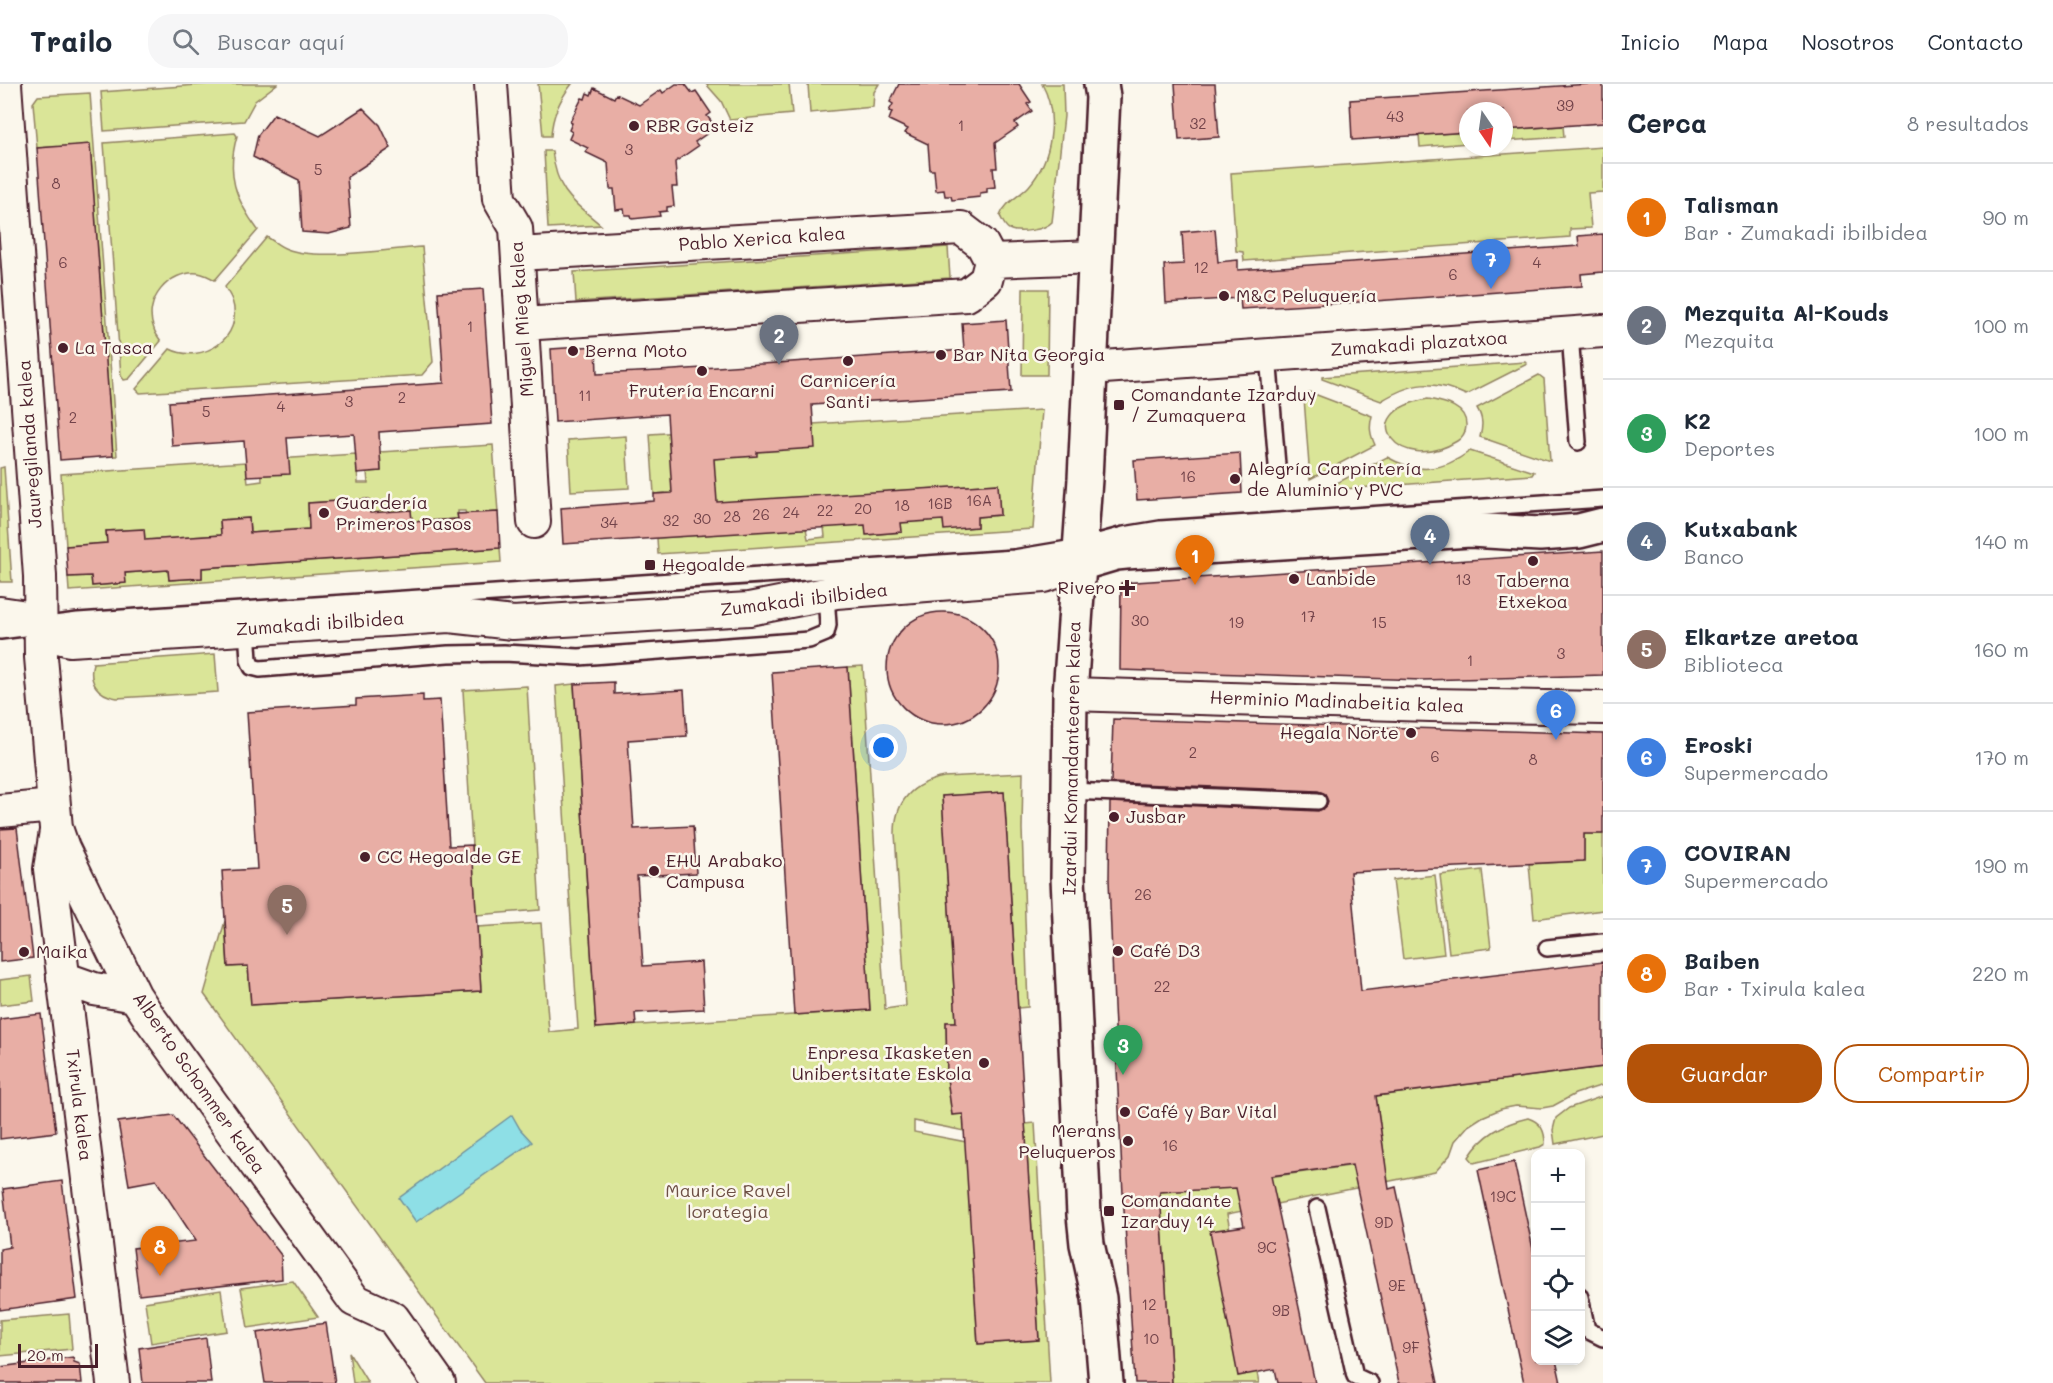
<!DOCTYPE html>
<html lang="es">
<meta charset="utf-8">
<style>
:root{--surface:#fff;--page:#f6f6f7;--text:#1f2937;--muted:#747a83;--line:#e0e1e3;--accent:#b45309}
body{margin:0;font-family:Mali,sans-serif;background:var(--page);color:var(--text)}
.controls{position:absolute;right:18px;bottom:18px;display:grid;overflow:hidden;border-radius:12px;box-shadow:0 3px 9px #0003}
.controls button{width:54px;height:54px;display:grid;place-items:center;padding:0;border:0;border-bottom:2px solid var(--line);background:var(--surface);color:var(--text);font:30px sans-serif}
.compass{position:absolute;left:1459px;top:18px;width:54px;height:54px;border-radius:50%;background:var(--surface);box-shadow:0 3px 9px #0003;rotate:167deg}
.scale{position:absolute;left:18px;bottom:15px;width:80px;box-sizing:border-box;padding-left:6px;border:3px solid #4a1f2b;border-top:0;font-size:16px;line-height:21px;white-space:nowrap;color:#4a1f2b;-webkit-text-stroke:4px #fbf7ec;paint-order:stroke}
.you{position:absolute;left:884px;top:664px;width:21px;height:21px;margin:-15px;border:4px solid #fff;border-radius:50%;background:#1a73e8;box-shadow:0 0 0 9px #1a73e833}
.badge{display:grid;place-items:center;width:39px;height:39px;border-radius:50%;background:var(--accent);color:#fff;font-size:20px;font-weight:700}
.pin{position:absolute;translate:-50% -50px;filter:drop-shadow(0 2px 3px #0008)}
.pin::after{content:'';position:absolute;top:32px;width:21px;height:18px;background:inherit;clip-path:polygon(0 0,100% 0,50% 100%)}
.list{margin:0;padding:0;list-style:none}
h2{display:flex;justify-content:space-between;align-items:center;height:78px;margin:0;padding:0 24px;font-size:26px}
h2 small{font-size:20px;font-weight:400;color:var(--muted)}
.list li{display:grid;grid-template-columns:39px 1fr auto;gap:18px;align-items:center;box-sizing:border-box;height:108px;padding:0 24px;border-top:2px solid var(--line)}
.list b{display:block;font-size:22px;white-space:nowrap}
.list p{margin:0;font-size:20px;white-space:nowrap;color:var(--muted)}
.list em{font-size:20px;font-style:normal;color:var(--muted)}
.actions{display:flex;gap:12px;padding:18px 24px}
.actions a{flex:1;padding:14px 0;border:2px solid var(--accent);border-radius:24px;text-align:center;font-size:21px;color:var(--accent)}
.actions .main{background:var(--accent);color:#fff}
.icon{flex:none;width:33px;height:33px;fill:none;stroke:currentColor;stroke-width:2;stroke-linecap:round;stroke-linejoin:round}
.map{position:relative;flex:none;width:1603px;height:1299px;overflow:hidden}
header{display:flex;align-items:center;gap:36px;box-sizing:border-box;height:84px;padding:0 30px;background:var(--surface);border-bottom:2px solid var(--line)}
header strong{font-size:28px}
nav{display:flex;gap:33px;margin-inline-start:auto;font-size:21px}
.search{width:420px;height:54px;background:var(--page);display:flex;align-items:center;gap:15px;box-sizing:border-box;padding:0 21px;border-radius:24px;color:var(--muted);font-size:22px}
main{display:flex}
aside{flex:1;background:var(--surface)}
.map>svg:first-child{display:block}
.green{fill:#dae598;stroke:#928262;stroke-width:1.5}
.water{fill:#8edfe6;stroke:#73929b;stroke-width:1.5}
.building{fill:#e8aea5;stroke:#4a1f2b;stroke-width:1.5}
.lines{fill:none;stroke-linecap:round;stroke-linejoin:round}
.lane-casing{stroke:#4a1f2b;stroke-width:20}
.street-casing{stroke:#4a1f2b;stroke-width:36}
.secondary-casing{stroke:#4a1f2b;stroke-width:38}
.lane{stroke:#fbf7ec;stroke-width:15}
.street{stroke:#fbf7ec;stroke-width:32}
.secondary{stroke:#fbf7ec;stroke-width:33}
.poi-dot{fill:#4a1f2b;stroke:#fbf7ec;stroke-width:2}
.labels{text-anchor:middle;stroke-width:5;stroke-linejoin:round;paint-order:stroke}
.number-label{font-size:15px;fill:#72434a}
.poi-label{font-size:18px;fill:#4a1f2b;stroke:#fbf7ec;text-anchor:start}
.street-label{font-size:18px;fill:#4a1f2b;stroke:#fbf7ec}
.park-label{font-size:18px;fill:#6e5046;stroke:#fbf7ec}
</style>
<header>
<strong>Trailo</strong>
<div class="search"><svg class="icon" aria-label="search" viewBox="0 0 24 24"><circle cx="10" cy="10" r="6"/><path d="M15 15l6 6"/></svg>Buscar aquí</div>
<nav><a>Inicio</a><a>Mapa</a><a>Nosotros</a><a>Contacto</a></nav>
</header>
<main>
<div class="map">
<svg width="1603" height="1299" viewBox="0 0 1603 1299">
<rect width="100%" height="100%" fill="#fbf7ec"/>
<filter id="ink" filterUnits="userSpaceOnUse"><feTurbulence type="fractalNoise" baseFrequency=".0167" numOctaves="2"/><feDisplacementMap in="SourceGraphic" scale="12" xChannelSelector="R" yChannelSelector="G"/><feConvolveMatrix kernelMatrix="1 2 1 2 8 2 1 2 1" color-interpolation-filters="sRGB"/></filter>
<g filter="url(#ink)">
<path class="green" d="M211,0H277L255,17L244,37L104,47L101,8Z
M538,0H572C559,16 552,32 551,52H543Z
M706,0H789L792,30L730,36L721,17Z
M808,0H879L874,8L873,23L810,29Z
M1042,0H1063L1064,32L1052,138C1045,146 1018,150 1009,145C1004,142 1003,137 1000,132C1004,119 1020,112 1029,102C1052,76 1059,31 1042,0Z
M90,9L117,372H113L90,61L37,64L33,19L38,12Z
M1563,42L1564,53L1505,57V46Z
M1468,48V59L1420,63L1419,51Z
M235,49L237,52C226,90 235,115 258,146L215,196C210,193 203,190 198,189C169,186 142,217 154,245C155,249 158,253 161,257L129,295L124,296L121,292L104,59Z
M1603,63V108L1588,109L1591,144L1570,145V153L1244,177L1243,168L1236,167L1231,89Z
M544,67H552C557,108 571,116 601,141L548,144Z
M267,153C274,157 280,163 287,165C317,177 388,165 422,163L433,278L422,291L140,309L136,305L170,265C202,281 245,254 232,216C230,211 227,207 225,203Z
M948,163L950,194L576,218L574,188Z
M1023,205H1048L1047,291H1022Z
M1525,278L1527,280L1466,311C1433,295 1412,298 1381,317L1322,295V293Z
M1539,291L1544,295L1550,377L1480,353C1483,342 1483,334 1477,324Z
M1309,308L1372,332C1369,343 1370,350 1375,361L1310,395L1304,314Z
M1428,315C1443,318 1467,322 1466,342C1466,348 1462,354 1457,357C1399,393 1350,328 1428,315Z
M1042,326L1033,445L658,470L657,454L806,444L808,455L825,453L824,443L865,440L867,451L902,448L901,438L943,435L944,445L977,443V433L1000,431L998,400L666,422L665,409L654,410L650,350Z
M626,352L629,404L571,407L568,356Z
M493,361L498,428L466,430L465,427H458V435L412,438L411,426L340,440L338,417L308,419L309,445L250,449L249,434L220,436L221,451L145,456L144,445L106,447L107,459L66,462L61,390L246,378L248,399L262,397L261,376L356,370L358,399H368L367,388L381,387L380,368Z
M1470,367L1534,388L1532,391L1330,406L1329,403L1387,373C1417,390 1442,388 1470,367Z
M4,383L12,498H0V384Z
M500,464L501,478L69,507L68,493L91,492L92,502L125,499V489L168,486L169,496L202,494V484Z
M215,570L218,608L117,614C97,611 88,598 93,579Z
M863,582L885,925L906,922L895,749C895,716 913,699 944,693L1023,689L1022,745L1028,923L1018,924L1004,708L942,712L956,938H946L947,994L952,1031L963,1030L965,1047L914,1037V1048L966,1058L978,1260L1039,1256L1025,1040L1035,1039L1050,1299H485L204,910L225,837L228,883L248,882L251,921L481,907L477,843L541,839L549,948L578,945L556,602L574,600L596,944L870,926L848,583Z
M527,602L540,826L476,831L463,606Z
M1584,750H1603V826L1534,835L1529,780L1584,777Z
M1482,786L1491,864L1449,869L1440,791Z
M1435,791L1444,870L1403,875L1393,796Z
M31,892L34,917L0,921V896Z
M1603,983V1001L1575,1010L1553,1022L1542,1024L1516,1022L1501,1025L1482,1033L1468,1042L1455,1057L1450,1071L1435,1088L1227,1130L1259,1299H1172L1160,1108L1385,1077L1376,1012Z
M1603,1012V1050L1555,1060L1553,1046L1556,1034L1569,1024Z
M1528,1034C1541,1038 1545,1047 1545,1060L1540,1063L1474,1079L1469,1073C1483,1051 1502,1040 1528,1034Z
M293,1197L318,1233L248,1244L241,1204Z
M221,1206L227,1247L151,1259L145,1218Z
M69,1230L72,1265L0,1272V1236Z
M349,1268L368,1299H353Z"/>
<path class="water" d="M512,1031L520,1045L532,1058L416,1138L399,1114Z"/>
<path class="building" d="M676,0H685L692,9L696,7L711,29L707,32L711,37L708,40L712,46L695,58L698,62L675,78L677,103H672L674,122L667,123V127L659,128L660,132L632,135L631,131H625L624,125L616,126L614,105H610L608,79L585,68L588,64L569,55L572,48L569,46L572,39L570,38L582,14L585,15L587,9L591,11L594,4L614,14L616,10L639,21L661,6L663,9Z
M899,0H1019L1031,18L1027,20L1032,27L1015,39L1018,43L995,59L997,84H993L995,103L987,104V108L980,109V113L952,116L951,112H945L944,106L936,107L934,86H930L928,60L905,49L908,45L889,36L892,28L889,27L893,20L890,18Z
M1175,0H1215L1219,53L1179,56Z
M1590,0H1603V39L1504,46V27H1468V48L1352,56L1350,16Z
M363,24L380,41L391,64L347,93L351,144L329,150L302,148L299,96L253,73L258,51L274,30L320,52Z
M90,60L113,372L60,376L37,64Z
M1215,145L1218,178L1238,176V186L1579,162L1578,152L1603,150V188L1581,190L1582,202L1375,217L1241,225L1240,214L1166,219L1164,181L1184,180L1182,148Z
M483,205L492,340L379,348L381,387L357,389L354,350L287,354L290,390L247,392L244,357L172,362L169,318L444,299L438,208Z
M1006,236L1011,308L812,321L815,364L757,368V372L714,375L717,418L998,400L1000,431L977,433V443L944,446L943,436L901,439L902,448L866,451L865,441L563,460L561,424L654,417V410L672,409L667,330L555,338L551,265L596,262L597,290L659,287L964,266L962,239Z
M1240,369L1242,409L1137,416L1134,376Z
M369,415L370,429L411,426L412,438L458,435L457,430L498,428L500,464L202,484V494L185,495L169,496L168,486L125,489L126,499L92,502L91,492L68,493L66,462L107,459L106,447L144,445L145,456L221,451L220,436L249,434L250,449L309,445L308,419Z
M1603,467V591L1422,596L1120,586L1121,499Z
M887 584a56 56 0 1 1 112 0a56 56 0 1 1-112 0Z
M848,583L870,926L794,931L772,588Z
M614,598V610L684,606L687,652L628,656L634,745L693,742L696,789L637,792L643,882L701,878L704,925L635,929L636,941L596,944L574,600Z
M423,611V617L440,616L449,762L472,761L481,907L251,921L248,882L228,883L222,787L257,785L247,628L356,621V615Z
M1113,635L1603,650V750H1584V777L1350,788L1361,907L1603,878V983L1376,1012L1389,1105L1396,1103L1438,1299H1399L1352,1081L1271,1092L1315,1299H1278L1275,1285L1238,1292L1210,1147L1244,1142L1236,1104L1160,1108L1172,1299H1135L1123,1110L1114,922L1109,795L1110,718L1318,727L1326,723L1328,717L1324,709L1318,707L1111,699Z
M1004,708L1039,1256L978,1260L963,1030L952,1031L947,994L946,938H956L942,712Z
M17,744L33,874L0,878V745Z
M41,930L56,1048L0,1055V935Z
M173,1031L281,1171L282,1195L139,1211L133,1164L196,1157L156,1096L129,1101L118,1038Z
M1514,1078L1536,1179V1276H1556L1561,1299H1524L1478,1086Z
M62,1097L77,1215L0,1226V1165L10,1163L3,1105Z
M326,1239L335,1299H265L257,1249Z
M206,1254L211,1299H143L139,1264Z
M73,1273L74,1278L80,1280L82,1299H0V1283Z"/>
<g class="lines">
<g class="lane-casing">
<path id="lane" d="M1570,249L1578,358
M1268,271L1277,381
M247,545L249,576L252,583L260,585L448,570L504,569L579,573L809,556L826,549L828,541L826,510
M0,547L78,537L1014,474L1080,463L1124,451L1160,445L1603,415
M1069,707L1318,717
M1547,864L1603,858
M1317,1124L1355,1292L1370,1299
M1580,1213L1587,1246L1603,1254"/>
</g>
<g class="street-casing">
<path id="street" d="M5,0L40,492L41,573L56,744L63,764L135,912L149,933L354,1216L393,1234L439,1299
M491,0L499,115L516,144L534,438
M518,170L961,144L982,160L991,177L986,196L967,211L523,240
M991,177L1095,173
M1090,284L1603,247
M0,529L27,533L58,553L70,556L449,532L513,539L749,525L836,508L1044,492L1079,480
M1070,610L1430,621L1603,624
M0,727L54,722
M56,747L50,785L113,1299
M63,894L94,905L135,912"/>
</g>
<g class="secondary-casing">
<path id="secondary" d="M1101,0L1103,13L1085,395L1070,610L1069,707L1068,794L1084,1131L1087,1160L1099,1214L1106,1299
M1079,480L1116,469L1126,468L1470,446L1540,450L1579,447L1603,441"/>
</g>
<use href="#lane" class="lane"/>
<use href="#street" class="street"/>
<use href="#secondary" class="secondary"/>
</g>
</g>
<g class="poi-dot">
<circle cx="634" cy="42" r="6"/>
<circle cx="1224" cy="212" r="6"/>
<circle cx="63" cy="264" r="6"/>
<circle cx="573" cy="267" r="6"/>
<circle cx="941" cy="271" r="6"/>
<circle cx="848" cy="277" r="6"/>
<circle cx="702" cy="287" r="6"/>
<rect x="1113" y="315" width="12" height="12" rx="3"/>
<circle cx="1235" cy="395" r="6"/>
<circle cx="324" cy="429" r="6"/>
<circle cx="1533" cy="477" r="6"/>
<rect x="644" y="475" width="12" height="12" rx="3"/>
<circle cx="1294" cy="495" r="6"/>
<path d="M1124 495h6v6h6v6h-6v6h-6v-6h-6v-6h6z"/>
<circle cx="1411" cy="649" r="6"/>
<circle cx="1114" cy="733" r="6"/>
<circle cx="365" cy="773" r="6"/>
<circle cx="654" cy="787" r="6"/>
<circle cx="1118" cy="867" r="6"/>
<circle cx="24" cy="868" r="6"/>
<circle cx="984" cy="979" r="6"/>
<circle cx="1125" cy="1028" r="6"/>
<circle cx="1128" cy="1057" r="6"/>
<rect x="1103" y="1121" width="12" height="12" rx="3"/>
</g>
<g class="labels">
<g class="number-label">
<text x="1565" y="27">39</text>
<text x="1395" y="38">43</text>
<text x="1198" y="45">32</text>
<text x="961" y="47">1</text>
<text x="629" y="71">3</text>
<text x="318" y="91">5</text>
<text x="56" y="105">8</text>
<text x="63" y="184">6</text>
<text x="1537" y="184">4</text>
<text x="1201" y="189">12</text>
<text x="1453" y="196">6</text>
<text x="470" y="248">1</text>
<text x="585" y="317">11</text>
<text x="402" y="319">2</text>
<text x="349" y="323">3</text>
<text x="281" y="328">4</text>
<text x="206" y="333">5</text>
<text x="73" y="339">2</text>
<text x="1188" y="398">16</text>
<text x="979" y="422">16A</text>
<text x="940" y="425">16B</text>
<text x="902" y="427">18</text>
<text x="863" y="430">20</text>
<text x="825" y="432">22</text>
<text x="791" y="434">24</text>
<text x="761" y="436">26</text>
<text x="732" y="438">28</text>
<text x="702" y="440">30</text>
<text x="671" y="442">32</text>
<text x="609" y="444">34</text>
<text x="1463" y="501">13</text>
<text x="1308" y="538">17</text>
<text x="1140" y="542">30</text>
<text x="1236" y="544">19</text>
<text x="1379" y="544">15</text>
<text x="1561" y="575">3</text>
<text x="1470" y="582">1</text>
<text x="1193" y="674">2</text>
<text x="1435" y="678">6</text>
<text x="1533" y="681">8</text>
<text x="1143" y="816">26</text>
<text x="1162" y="908">22</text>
<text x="1170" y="1067">16</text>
<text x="1503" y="1118">19C</text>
<text x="1384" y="1144">9D</text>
<text x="1267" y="1169">9C</text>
<text x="1397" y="1207">9E</text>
<text x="1149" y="1226">12</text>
<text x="1281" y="1232">9B</text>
<text x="1151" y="1260">10</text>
<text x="1411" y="1269">9F</text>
</g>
<g class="poi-label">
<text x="646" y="48">RBR Gasteiz</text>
<text x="1236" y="218">M&amp;C Peluquería</text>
<text x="75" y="270">La Tasca</text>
<text x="585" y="273">Berna Moto</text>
<text x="953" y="277">Bar Nita Georgia</text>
<text x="848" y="303" text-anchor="middle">Carnicería<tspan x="848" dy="21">Santi</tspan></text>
<text x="702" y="313" text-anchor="middle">Frutería Encarni</text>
<text x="1131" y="317">Comandante Izarduy<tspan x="1131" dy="21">/ Zumaquera</tspan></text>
<text x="1247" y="391">Alegría Carpintería<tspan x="1247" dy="21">de Aluminio y PVC</tspan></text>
<text x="336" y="425">Guardería<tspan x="336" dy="21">Primeros Pasos</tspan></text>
<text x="662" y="487">Hegoalde</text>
<text x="1306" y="501">Lanbide</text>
<text x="1533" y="503" text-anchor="middle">Taberna<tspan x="1533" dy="21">Etxekoa</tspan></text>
<text x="1115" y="510" text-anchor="end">Rivero</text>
<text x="1399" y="655" text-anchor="end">Hegala Norte</text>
<text x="1126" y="739">Jusbar</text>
<text x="377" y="779">CC Hegoalde GE</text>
<text x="666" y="783">EHU Arabako<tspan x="666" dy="21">Campusa</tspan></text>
<text x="1130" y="873">Café D3</text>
<text x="36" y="874">Maika</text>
<text x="972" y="975" text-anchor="end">Enpresa Ikasketen<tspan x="972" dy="21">Unibertsitate Eskola</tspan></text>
<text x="1137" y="1034">Café y Bar Vital</text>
<text x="1116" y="1053" text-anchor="end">Merans<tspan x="1116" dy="21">Peluqueros</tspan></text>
<text x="1121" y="1123">Comandante<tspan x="1121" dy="21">Izarduy 14</tspan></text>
</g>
<g class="street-label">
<text transform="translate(762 155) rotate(-4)" y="6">Pablo Xerica kalea</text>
<text transform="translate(522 235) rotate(-94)" y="6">Miguel Mieg kalea</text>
<text transform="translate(1419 260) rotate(-4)" y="6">Zumakadi plazatxoa</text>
<text transform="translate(30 360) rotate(-94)" y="6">Jauregilanda kalea</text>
<text transform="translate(804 516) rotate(-7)" y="6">Zumakadi ibilbidea</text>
<text transform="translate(320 540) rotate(-4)" y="6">Zumakadi ibilbidea</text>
<text transform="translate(1337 618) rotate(2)" y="6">Herminio Madinabeitia kalea</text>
<text transform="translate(1072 674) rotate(-89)" y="6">Izardui Komandantearen kalea</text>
<text transform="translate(199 999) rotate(55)" y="6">Alberto Schommer kalea</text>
<text transform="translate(79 1021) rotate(83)" y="6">Txirula kalea</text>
</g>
<g class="park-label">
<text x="728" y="1113">Maurice Ravel<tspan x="728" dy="21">lorategia</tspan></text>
</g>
</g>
</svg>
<div class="controls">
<button>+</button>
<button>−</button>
<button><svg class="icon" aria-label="locate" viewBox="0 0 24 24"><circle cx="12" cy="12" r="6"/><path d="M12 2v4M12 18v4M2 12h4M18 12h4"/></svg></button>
<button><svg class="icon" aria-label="layers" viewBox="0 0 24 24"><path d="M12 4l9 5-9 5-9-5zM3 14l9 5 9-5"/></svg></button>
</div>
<svg class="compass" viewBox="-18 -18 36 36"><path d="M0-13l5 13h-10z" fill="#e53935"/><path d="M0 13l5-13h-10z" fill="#747a83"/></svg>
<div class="scale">20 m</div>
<div class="you"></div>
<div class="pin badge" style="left:1195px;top:501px;background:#e8710a">1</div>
<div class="pin badge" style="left:779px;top:281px;background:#6b7280">2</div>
<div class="pin badge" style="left:1123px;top:991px;background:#2e9e5b">3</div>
<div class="pin badge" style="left:1430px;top:481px;background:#5c6f8a">4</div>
<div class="pin badge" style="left:287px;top:851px;background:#8d6e63">5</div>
<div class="pin badge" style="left:1556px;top:656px;background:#3f7fe0">6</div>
<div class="pin badge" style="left:1491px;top:205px;background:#3f7fe0">7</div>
<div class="pin badge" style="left:160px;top:1192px;background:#e8710a">8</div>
</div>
<aside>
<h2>Cerca<small>8 resultados</small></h2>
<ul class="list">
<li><span class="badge" style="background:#e8710a">1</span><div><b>Talisman</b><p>Bar · Zumakadi ibilbidea</p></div><em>90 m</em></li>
<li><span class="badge" style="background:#6b7280">2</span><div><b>Mezquita Al-Kouds</b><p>Mezquita</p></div><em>100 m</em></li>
<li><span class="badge" style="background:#2e9e5b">3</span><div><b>K2</b><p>Deportes</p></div><em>100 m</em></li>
<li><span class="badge" style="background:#5c6f8a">4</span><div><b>Kutxabank</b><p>Banco</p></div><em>140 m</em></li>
<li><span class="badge" style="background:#8d6e63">5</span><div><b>Elkartze aretoa</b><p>Biblioteca</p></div><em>160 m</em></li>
<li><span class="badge" style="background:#3f7fe0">6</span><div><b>Eroski</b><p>Supermercado</p></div><em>170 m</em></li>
<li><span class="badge" style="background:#3f7fe0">7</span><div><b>COVIRAN</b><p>Supermercado</p></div><em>190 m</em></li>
<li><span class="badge" style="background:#e8710a">8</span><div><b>Baiben</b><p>Bar · Txirula kalea</p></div><em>220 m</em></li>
</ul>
<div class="actions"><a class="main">Guardar</a><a>Compartir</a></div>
</aside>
</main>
